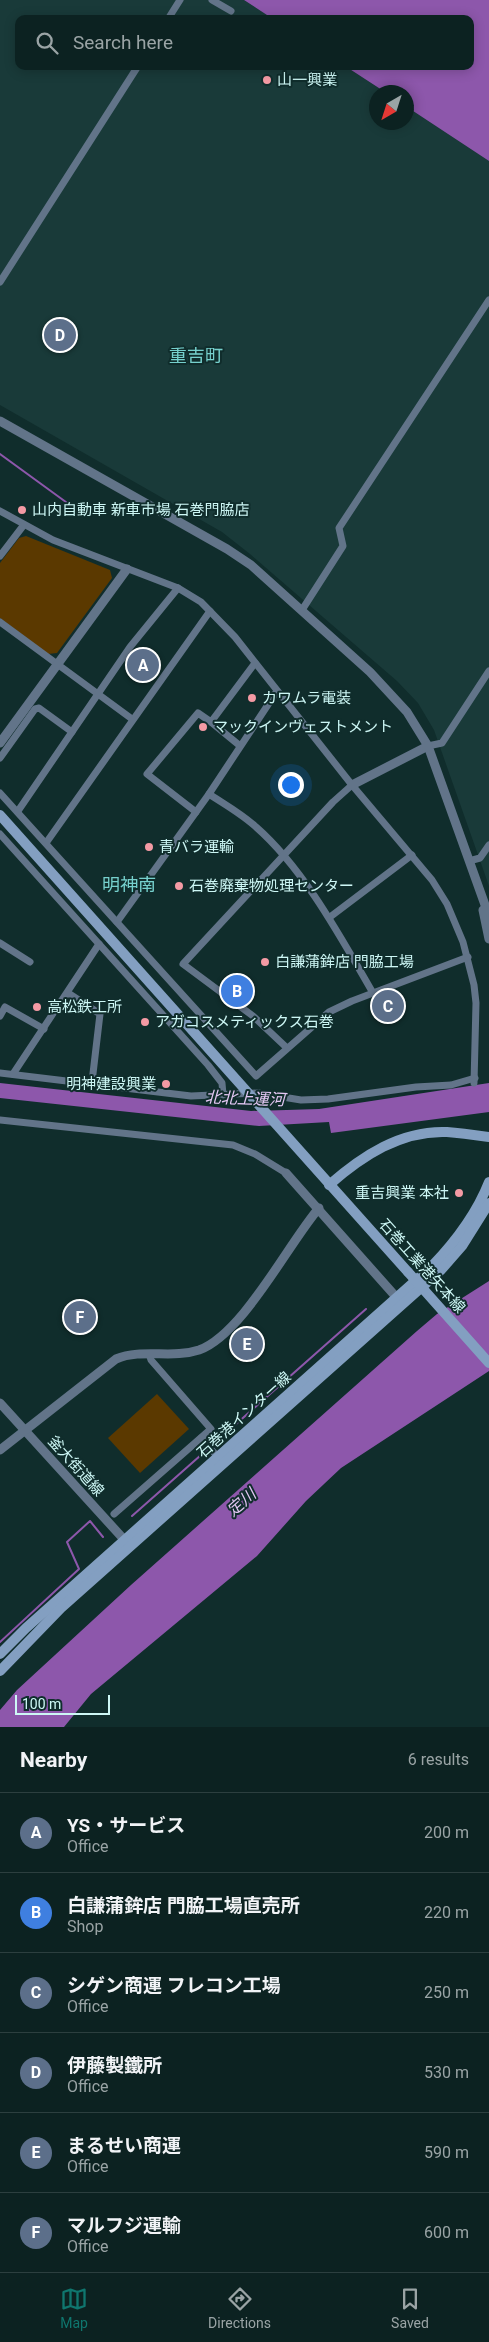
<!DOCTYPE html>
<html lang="en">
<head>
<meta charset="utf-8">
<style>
	:root { --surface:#0c2221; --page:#1a2f2e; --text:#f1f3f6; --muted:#9aa4a5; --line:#2c3f3f; --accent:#0f766e }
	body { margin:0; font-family:Roboto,"Noto Sans JP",sans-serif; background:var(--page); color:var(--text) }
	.compass { position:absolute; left:369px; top:85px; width:45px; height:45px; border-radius:50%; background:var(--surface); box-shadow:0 2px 12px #0003; rotate:219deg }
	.scale { position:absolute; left:15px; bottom:12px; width:95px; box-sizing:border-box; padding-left:5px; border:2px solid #cdf7f5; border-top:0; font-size:14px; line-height:18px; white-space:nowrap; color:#cdf7f5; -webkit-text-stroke:4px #102d2c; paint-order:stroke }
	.you { position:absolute; left:290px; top:784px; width:18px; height:18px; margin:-12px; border:4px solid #fff; border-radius:50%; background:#1a73e8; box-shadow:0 0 0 8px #1a73e833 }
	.badge { display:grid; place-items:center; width:32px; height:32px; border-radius:50%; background:var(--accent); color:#fff; font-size:16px; font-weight:700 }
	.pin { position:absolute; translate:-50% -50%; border:2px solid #fff; box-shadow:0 1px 5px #0006 }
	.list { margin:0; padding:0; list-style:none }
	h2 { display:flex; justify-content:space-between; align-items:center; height:65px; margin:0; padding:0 20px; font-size:21px }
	h2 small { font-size:16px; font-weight:400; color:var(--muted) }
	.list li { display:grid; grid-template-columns:32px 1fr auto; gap:15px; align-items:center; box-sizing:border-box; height:80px; padding:0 20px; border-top:1px solid var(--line) }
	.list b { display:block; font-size:19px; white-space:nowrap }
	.list p { margin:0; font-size:16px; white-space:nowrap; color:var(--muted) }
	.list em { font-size:16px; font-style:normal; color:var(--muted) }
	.icon { flex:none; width:28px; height:28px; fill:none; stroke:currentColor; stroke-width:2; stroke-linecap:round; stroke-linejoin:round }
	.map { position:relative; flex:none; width:489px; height:1727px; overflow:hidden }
	.search { position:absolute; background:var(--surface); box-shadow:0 2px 12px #0003; left:15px; right:15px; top:15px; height:55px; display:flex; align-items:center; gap:12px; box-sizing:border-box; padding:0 18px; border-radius:10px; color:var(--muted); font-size:19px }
	.sheet { height:545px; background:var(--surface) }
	nav { display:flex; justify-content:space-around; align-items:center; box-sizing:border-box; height:70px; border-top:1px solid var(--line); background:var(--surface); font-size:14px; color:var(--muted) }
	nav a { display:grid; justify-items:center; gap:2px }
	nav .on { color:var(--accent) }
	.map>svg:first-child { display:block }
</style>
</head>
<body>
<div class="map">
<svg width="489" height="1727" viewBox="0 0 489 1727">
	<rect width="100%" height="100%" fill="#102d2c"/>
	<path fill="#193a39" d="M0 0H244L273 19H19V66H345L385 92H376V122H406L407 107 489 161V886L434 730 418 703 397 681 250 554 222 532 0 405Z"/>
	<g fill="#5b3900">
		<path d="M26 536 110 570 112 578 57 653 48 654 0 618V563L19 538Z"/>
		<path d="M157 1394 189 1429 140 1473 108 1438Z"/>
	</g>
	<g fill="#8d57ab">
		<path d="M244 0H489V161L407 107 406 92H385L345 66H470V19H273Z"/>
		<path d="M0 1083 251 1111 319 1109 489 1083V1112L331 1133 329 1122 259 1126 0 1098Z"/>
		<path d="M489 1281V1371L341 1468 306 1501 257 1556 91 1694 64 1727H0V1710L17 1690 131 1585 417 1331 437 1314Z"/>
	</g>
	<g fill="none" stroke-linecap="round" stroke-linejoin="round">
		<g stroke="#8d57ab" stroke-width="2">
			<path d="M0 454 70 505"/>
			<path d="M132 1516 366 1309"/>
			<path d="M0 1642 79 1569 67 1542 90 1521 103 1537"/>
		</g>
		<g stroke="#627489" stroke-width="7">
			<path d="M212 0 231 11"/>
			<path d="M168 19 180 0"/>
			<path d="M0 282 138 66"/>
			<path d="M0 511 53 540 178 588 201 602 235 637 352 785 432 880 447 904 463 942 474 985 476 1003 474 1083"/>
			<path d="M0 556 23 526"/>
			<path d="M302 610 343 546 339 528 489 300"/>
			<path d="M0 622 132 719"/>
			<path d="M211 722 239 745"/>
			<path d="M428 746 442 743 489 671"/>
			<path d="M0 758 35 709 39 708 72 732"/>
			<path d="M0 793 256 1076 329 1012 352 1001 468 957"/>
			<path d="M209 794C224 804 242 814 256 827 304 869 341 938 373 993"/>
			<path d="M18 811 130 647 178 588"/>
			<path d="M196 812 147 774 198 713 211 722 255 663"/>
			<path d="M0 834 208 1065 222 1083 223 1095"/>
			<path d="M46 843 210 611"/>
			<path d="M469 861 480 858 489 845"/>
			<path d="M330 917 412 855"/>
			<path d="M117 922 209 794 277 691"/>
			<path d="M0 943 30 962"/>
			<path d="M68 993 100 1014 92 1082"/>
			<path d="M0 1016 5 1007 44 1029"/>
			<path d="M287 1048 253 1016 183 964 333 802 352 785"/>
			<path d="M0 1073 191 1096 258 1093 301 1100 328 1099 416 1087 451 1085 475 1078"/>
			<path d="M13 1074 99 944"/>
			<path d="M0 1120 233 1145 255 1154 286 1173"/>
			<path d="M201 1438 218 1457"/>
			<path d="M114 1514 211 1429 151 1360 149 1354"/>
		</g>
		<g stroke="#627489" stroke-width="9">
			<path d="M0 421 227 549 251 565 370 672 407 712 428 746 489 916"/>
			<path d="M0 743 127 569"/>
			<path d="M352 785 428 746"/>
			<path d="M483 910 489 939"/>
			<path d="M286 1173 397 1298"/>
			<path d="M0 1403 129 1545"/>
			<path d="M0 1450 116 1359C142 1348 172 1359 199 1350 243 1334 288 1244 319 1208"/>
		</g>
		<g stroke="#839fc1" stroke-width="10">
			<path d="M0 815 408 1272"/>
			<path d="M329 1185C362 1156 401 1130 447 1132 461 1133 475 1135 489 1137"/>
			<path d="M0 1654 26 1628 432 1266C456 1241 476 1215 489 1182"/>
			<path d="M0 1671 61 1608 441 1270 462 1246 489 1203"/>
		</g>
		<path stroke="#839fc1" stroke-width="10" d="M408 1272 489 1363"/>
	</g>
	<g fill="#f49aa4" stroke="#102d2c" stroke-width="2">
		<circle cx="267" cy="80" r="5"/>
		<circle cx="22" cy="510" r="5"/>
		<circle cx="252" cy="698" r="5"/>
		<circle cx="203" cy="727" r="5"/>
		<circle cx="149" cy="847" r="5"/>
		<circle cx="179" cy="886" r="5"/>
		<circle cx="265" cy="962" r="5"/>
		<circle cx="37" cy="1007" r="5"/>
		<circle cx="145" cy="1022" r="5"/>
		<circle cx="166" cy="1084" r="5"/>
		<circle cx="459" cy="1193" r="5"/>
	</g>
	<g text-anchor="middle" stroke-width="4" stroke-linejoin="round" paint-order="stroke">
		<g font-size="15" fill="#cdf7f5" stroke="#102d2c" text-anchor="start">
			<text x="277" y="85">山一興業</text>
			<text x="32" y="515">山内自動車 新車市場 石巻門脇店</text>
			<text x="262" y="703">カワムラ電装</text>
			<text x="213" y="732">マックインヴェストメント</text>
			<text x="159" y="852">青バラ運輸</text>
			<text x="189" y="891">石巻廃棄物処理センター</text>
			<text x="275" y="967">白謙蒲鉾店 門脇工場</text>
			<text x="47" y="1012">高松鉄工所</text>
			<text x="155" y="1027">アガコスメティックス石巻</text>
			<text x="156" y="1089" text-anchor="end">明神建設興業</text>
			<text x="449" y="1198" text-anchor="end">重吉興業 本社</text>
		</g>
		<g font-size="15" fill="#cdf7f5" stroke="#102d2c">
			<text transform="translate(422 1266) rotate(48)" y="5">石巻工業港矢本線</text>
			<text transform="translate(244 1415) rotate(-42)" y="5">石巻港インター線</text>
			<text transform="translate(76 1466) rotate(48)" y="5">釜大街道線</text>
		</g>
		<g font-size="16" font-style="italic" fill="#e4c8f4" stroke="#102d2c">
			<text transform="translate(245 1098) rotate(2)" y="6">北北上運河</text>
			<text transform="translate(241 1502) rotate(-41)" y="6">定川</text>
		</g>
		<g font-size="18" fill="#76d0cd" stroke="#102d2c">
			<text x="196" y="362">重吉町</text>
			<text x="129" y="891">明神南</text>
		</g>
	</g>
</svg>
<svg class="compass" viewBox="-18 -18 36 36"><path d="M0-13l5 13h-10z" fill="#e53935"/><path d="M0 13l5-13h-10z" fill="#9aa4a5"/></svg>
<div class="scale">100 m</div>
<div class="you"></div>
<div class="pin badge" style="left:143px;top:665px;background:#5c6f8a">A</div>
<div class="pin badge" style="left:237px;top:991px;background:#3f7fe0">B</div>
<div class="pin badge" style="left:388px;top:1006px;background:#5c6f8a">C</div>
<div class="pin badge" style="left:60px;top:335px;background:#5c6f8a">D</div>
<div class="pin badge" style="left:247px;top:1344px;background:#5c6f8a">E</div>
<div class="pin badge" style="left:80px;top:1317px;background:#5c6f8a">F</div>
<div class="search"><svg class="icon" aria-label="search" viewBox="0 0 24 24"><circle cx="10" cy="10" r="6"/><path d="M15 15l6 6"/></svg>Search here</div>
</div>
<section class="sheet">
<h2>Nearby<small>6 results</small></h2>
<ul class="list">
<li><span class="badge" style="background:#5c6f8a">A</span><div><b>YS・サービス</b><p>Office</p></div><em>200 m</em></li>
<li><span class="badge" style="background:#3f7fe0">B</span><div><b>白謙蒲鉾店 門脇工場直売所</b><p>Shop</p></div><em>220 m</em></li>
<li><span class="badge" style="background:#5c6f8a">C</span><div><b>シゲン商運 フレコン工場</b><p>Office</p></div><em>250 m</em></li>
<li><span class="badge" style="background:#5c6f8a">D</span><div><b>伊藤製鐵所</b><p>Office</p></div><em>530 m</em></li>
<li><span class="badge" style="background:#5c6f8a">E</span><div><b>まるせい商運</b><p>Office</p></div><em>590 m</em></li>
<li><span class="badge" style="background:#5c6f8a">F</span><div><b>マルフジ運輸</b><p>Office</p></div><em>600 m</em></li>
</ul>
</section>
<nav>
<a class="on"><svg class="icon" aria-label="map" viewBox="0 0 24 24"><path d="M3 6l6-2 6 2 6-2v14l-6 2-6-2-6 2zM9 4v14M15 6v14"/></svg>Map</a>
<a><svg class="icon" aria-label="directions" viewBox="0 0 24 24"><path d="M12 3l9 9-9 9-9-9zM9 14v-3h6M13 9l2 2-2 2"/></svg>Directions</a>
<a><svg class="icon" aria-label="saved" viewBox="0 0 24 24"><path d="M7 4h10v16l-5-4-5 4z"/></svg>Saved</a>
</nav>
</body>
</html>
